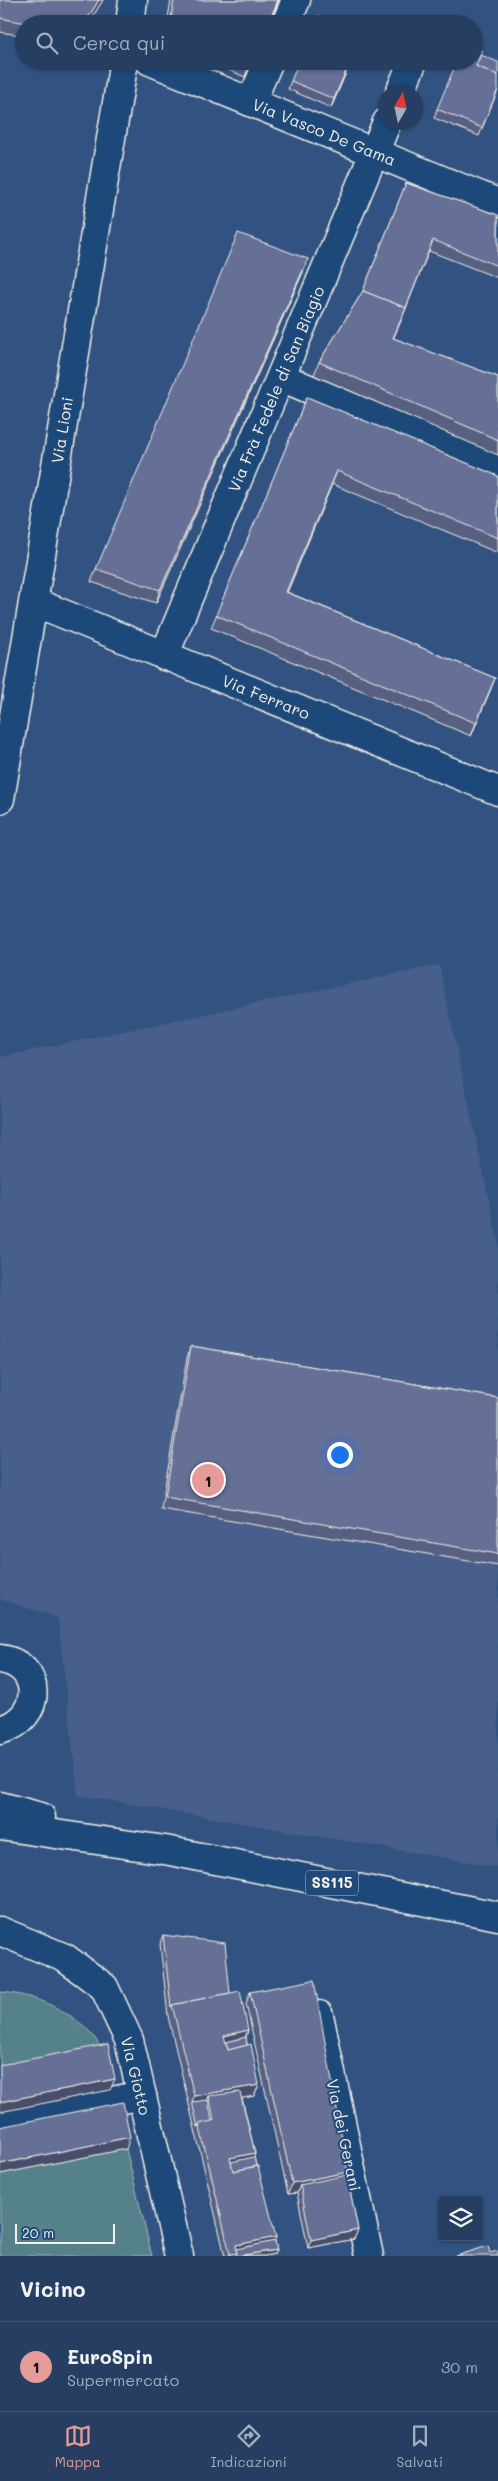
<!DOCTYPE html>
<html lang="it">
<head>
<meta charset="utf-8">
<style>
	:root { --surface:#263e61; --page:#32496a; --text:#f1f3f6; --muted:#a4aebd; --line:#425776; --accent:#e69b98 }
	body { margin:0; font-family:Mali,sans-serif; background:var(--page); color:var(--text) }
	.controls { position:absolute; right:15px; bottom:15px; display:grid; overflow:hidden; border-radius:5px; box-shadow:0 1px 4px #0004 }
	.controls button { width:45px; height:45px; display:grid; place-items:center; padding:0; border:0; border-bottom:1px solid var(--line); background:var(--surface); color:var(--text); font:25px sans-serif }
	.compass { position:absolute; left:378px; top:85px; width:45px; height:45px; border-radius:50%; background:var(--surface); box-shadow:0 1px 4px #0004; rotate:9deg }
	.scale { position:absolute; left:15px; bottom:12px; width:100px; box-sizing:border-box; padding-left:5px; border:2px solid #f4f1e8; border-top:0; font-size:14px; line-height:18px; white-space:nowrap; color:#f4f1e8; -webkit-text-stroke:4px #1f4a7a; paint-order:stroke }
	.you { position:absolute; left:339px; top:1454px; width:18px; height:18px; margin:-12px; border:4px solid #fff; border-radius:50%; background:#1a73e8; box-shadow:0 0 0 8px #1a73e833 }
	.badge { display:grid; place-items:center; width:32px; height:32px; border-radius:50%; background:var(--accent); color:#111; font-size:16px; font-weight:700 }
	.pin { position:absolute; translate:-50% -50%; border:2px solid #fff; box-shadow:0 1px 5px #0006 }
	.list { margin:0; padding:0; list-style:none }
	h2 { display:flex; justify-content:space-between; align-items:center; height:65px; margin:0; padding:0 20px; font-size:21px }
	h2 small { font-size:16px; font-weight:400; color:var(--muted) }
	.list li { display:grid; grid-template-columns:32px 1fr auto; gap:15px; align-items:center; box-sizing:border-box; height:90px; padding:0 20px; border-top:1px solid var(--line) }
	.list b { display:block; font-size:19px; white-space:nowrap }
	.list p { margin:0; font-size:16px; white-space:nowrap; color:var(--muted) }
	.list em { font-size:16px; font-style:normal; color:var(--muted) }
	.icon { flex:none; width:28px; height:28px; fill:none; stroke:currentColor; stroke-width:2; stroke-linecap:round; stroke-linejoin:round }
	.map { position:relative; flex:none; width:498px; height:2256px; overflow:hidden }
	.search { position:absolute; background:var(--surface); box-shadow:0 1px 4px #0004; left:15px; right:15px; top:15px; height:55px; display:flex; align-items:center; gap:12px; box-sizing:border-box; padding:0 18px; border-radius:28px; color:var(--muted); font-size:19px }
	.sheet { height:155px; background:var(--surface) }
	nav { display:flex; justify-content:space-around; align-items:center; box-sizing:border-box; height:70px; border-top:1px solid var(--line); background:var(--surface); font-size:14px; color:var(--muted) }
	nav a { display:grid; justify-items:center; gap:2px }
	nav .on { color:var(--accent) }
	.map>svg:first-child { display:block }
</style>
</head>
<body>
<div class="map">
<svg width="498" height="2256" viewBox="0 0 498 2256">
	<rect width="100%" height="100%" fill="#325381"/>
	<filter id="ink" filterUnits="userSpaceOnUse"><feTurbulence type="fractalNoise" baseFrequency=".02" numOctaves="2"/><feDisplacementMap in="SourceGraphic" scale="10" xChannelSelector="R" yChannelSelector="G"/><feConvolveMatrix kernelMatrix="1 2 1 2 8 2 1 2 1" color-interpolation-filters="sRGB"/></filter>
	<g filter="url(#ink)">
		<path fill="#465f8a" d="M439 965 498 1242V1867L78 1795 58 1618 0 1599V1057Z"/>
		<g fill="#54818a" stroke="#a4b9b9">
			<path d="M0 1992C32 1994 74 2011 94 2037 98 2042 101 2049 103 2055L0 2076Z"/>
			<path d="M126 2149 152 2256H0V2174Z"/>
		</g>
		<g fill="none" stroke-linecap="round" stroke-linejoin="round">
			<defs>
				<g id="minor">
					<path d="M130 24 133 0"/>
					<path d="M286 24 296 0"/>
					<path d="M150 61 498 203"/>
					<path d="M400 92 413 61"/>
					<path d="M251 102 269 61"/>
					<path d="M281 377 498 470"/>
					<path d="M34 602 498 791"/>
					<path d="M164 656 387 122"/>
					<path d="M0 799 124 61"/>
					<path d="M0 1659C43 1664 44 1719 0 1730"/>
					<path d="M0 1931 65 1958 104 1987 129 2040 179 2256"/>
					<path d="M319 2015 369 2256"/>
					<path d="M0 2124 142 2095"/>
				</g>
				<g id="major">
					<path d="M0 1806 41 1817"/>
					<path d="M0 1826 165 1850 498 1916"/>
				</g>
			</defs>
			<use href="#minor" stroke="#f4f1e8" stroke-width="31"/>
			<use href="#major" stroke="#f4f1e8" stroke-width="31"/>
			<use href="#minor" stroke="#1f4a7a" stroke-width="28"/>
			<use href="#major" stroke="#1f4a7a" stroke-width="28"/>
		</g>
		<g fill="#586082" stroke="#f4f1e8">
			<path d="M0 0H103L88 24H24V36L0 32Z"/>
			<path d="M171 0H279L269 24H167Z"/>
			<path d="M481 55 498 90 479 136 434 118 437 109Z"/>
			<path d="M207 61H252L245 77Z"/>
			<path d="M351 61 331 108 288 89 291 81Z"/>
			<path d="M406 183 498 215V278L429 251 393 338 498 377V455L314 375 319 362 363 291Z"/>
			<path d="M303 272 156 603 91 582 96 569Z"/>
			<path d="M307 397 498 476V553L332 484 287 592 495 678 471 736 211 628Z"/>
			<path d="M191 1346 498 1398V1566L161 1509 187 1358Z"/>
			<path d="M163 1935 230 1993 248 2030 246 2037 254 2096 242 2098 255 2153 254 2157 277 2250 275 2254 265 2256H225L168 2016 160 1944Z"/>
			<path d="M250 1992 347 2175 358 2230 354 2239 308 2248 297 2193 288 2194 246 2004Z"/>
		</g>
		<g fill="#474e6a" stroke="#f4f1e8">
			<path d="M99 0H103L88 24H84Z"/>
			<path d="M278 0H279L269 24H268Z"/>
			<path d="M251 61H252L245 77 250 64Z"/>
			<path d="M350 61H351L331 108 334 99Z"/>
			<path d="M433 240 401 321 388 351 393 338Z"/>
			<path d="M308 259 303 272 156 603 160 590Z"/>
			<path d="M337 471 332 484 282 605 286 592Z"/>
			<path d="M495 678 490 691 471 736 476 723Z"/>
			<path d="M248 2030 244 2041 223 2046 224 2036Z"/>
			<path d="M115 2079 110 2090 0 2112V2102Z"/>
			<path d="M259 2085 254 2096 211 2104 209 2096 206 2104 192 2102 194 2096Z"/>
			<path d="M130 2137 126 2149 0 2174V2164Z"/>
			<path d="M255 2153 252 2162 230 2166V2158Z"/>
			<path d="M348 2172 344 2184 300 2185 297 2193 288 2194 292 2183Z"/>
			<path d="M358 2230 354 2239 308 2248 311 2240Z"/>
			<path d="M276 2237 273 2246 236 2256H229L236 2245Z"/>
			<path d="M277 2250 275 2254 265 2256H239Z"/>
		</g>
		<g fill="#667097" stroke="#f4f1e8">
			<path d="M0 0H99L84 24H31L0 18Z"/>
			<path d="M174 0H278L268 24H170Z"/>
			<path d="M319 15 338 24H315Z"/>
			<path d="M474 48 482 51 476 66 498 75V89L482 128 437 109 457 61H474Z"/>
			<path d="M481 55 498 62V75L476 66Z"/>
			<path d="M242 61H251L250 64Z"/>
			<path d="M299 61H350L334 99 291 81Z"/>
			<path d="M406 183 498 215V266L433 240 405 310 406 308 363 291Z"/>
			<path d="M238 233 308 259 160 590 96 569Z"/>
			<path d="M363 291 406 308 393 338 498 377V440L319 362Z"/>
			<path d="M307 397 498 476V538L337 471 286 592 495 678 476 723 216 615Z"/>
			<path d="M191 1346 498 1398V1554L165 1497Z"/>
			<path d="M163 1935 225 1943 230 1993 172 2005 171 2007Z"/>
			<path d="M314 1980 348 2172 292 2183 250 1992Z"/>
			<path d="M240 1991 248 2030 224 2036 228 2050 251 2044 259 2085 194 2096 172 2005Z"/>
			<path d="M246 2037 247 2045 228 2050 226 2042Z"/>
			<path d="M108 2044 115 2079 0 2102V2065Z"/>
			<path d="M240 2092 255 2153 230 2158 233 2171 258 2166 276 2237 236 2245 237 2253 230 2254 199 2124 214 2120 209 2096Z"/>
			<path d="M208 2100 212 2121 199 2124 198 2127 192 2102Z"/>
			<path d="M123 2102 130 2137 0 2164V2127Z"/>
			<path d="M254 2157 256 2166 233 2171 231 2162Z"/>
			<path d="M347 2175 358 2230 311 2240 300 2185Z"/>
			<path d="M275 2241 277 2250 236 2256 237 2253 236 2249Z"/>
			<path d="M488 2246 490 2253 498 2251V2256H456Z"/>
		</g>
	</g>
	<g text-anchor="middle" stroke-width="4" stroke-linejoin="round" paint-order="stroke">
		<rect fill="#1f4a7a" stroke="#b4bfc7" stroke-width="1" x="306" y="1870.5" width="52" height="25" rx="4"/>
		<g font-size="15" font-weight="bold" fill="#f4f1e8">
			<text x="332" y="1888">SS115</text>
		</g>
		<g font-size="16" fill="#f4f1e8" stroke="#1f4a7a">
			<text transform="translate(324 132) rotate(22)" y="6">Via Vasco De Gama</text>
			<text transform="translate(276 389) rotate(-67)" y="6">Via Frà Fedele di San Biagio</text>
			<text transform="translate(62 430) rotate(-81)" y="6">Via Lioni</text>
			<text transform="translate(266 697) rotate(22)" y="6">Via Ferraro</text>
			<text transform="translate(136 2076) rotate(76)" y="6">Via Giotto</text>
			<text transform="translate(344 2135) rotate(78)" y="6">Via dei Gerani</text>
		</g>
	</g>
</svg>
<div class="controls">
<button><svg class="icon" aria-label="layers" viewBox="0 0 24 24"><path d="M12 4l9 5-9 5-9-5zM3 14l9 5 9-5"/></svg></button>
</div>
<svg class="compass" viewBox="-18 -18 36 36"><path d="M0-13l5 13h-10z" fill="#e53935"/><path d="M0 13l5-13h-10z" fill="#a4aebd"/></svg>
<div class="scale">20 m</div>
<div class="you"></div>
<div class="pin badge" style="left:208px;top:1480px">1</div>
<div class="search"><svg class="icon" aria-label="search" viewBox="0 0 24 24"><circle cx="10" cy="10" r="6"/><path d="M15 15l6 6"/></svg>Cerca qui</div>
</div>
<section class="sheet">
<h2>Vicino<small></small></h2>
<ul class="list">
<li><span class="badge">1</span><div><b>EuroSpin</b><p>Supermercato</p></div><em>30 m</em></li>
</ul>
</section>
<nav>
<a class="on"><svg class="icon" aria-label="map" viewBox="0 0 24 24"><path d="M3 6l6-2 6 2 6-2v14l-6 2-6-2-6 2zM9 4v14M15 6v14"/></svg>Mappa</a>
<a><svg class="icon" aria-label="directions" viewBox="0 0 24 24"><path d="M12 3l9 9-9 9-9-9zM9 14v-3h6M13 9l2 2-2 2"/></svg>Indicazioni</a>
<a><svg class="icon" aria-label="saved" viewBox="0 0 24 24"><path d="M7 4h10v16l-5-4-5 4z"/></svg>Salvati</a>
</nav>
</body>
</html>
